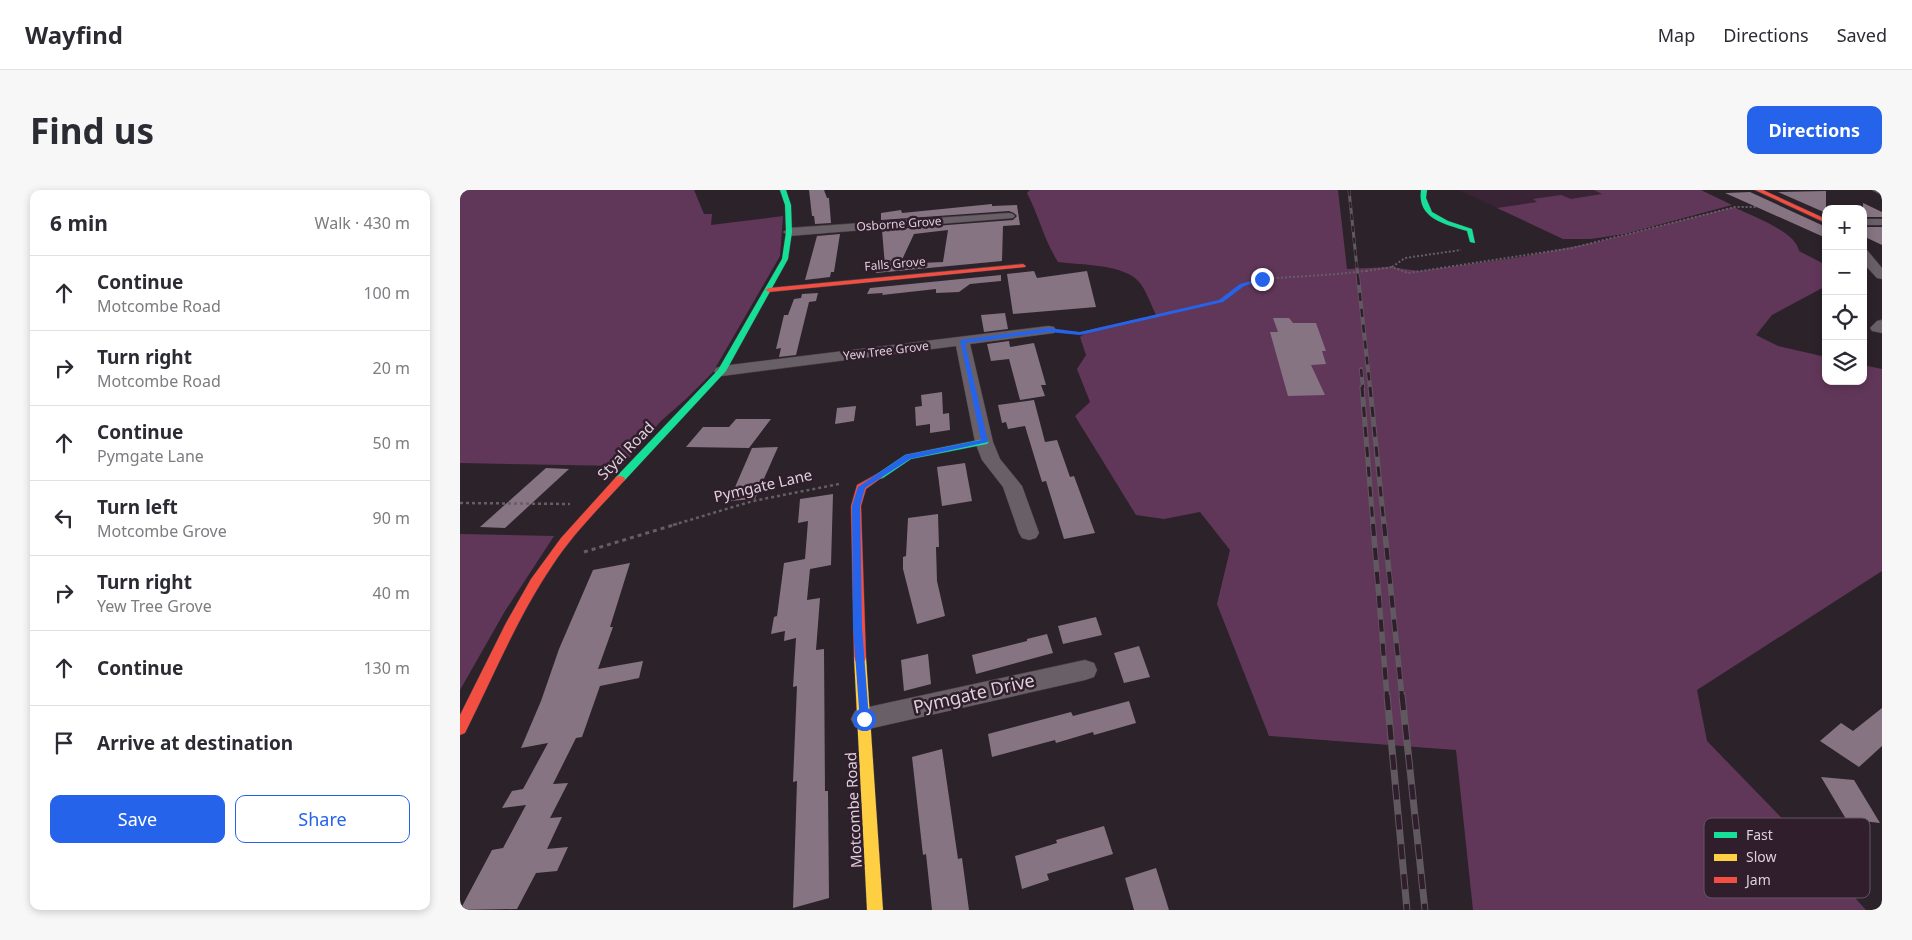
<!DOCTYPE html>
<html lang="en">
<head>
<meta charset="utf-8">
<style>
	:root { --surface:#fff; --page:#f7f7f7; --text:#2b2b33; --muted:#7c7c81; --line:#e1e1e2; --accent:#2563eb }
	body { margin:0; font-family:"Noto Sans",sans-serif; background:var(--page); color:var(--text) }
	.controls { position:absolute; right:15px; top:15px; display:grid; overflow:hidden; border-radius:10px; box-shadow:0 2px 8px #0003 }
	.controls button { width:45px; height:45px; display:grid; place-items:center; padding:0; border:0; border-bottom:1px solid var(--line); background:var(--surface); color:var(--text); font:25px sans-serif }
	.stop { position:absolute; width:15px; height:15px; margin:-11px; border:4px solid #2563eb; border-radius:50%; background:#fff }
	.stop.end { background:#2563eb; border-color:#fff; box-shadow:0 1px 5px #0008 }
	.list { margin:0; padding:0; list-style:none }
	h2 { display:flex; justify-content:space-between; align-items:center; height:65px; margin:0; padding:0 20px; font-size:21px }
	h2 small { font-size:16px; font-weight:400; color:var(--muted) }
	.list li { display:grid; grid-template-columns:32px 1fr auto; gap:15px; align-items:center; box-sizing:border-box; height:75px; padding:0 20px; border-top:1px solid var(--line) }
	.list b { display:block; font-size:19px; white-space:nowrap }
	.list p { margin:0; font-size:16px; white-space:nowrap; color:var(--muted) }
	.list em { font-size:16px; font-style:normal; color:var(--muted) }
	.actions { display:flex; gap:10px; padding:15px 20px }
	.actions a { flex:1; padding:11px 0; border:1px solid var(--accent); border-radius:10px; text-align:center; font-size:18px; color:var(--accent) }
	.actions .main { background:var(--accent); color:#fff }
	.icon { flex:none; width:28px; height:28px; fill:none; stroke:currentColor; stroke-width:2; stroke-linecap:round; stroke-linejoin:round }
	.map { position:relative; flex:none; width:1422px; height:720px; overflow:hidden; border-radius:10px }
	header { display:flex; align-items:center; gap:30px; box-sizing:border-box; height:70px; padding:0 25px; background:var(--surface); border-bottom:1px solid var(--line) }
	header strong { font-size:24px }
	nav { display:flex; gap:28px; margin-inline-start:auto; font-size:18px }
	.intro { display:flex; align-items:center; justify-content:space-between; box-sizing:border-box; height:120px; padding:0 30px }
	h1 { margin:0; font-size:35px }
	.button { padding:12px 22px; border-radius:10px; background:var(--accent); color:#fff; font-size:18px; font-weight:700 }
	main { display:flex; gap:30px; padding:0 30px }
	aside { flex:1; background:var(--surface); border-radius:10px; box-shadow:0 2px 8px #0003 }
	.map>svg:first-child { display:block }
</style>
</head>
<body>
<header>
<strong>Wayfind</strong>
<nav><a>Map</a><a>Directions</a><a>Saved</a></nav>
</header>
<div class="intro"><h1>Find us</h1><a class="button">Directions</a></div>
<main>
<aside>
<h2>6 min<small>Walk · 430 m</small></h2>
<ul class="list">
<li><svg class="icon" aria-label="ahead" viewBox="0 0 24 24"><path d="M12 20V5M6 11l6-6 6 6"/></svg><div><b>Continue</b><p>Motcombe Road</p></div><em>100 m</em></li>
<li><svg class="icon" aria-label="right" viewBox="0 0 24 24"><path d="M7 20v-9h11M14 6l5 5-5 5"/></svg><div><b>Turn right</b><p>Motcombe Road</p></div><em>20 m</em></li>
<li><svg class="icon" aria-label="ahead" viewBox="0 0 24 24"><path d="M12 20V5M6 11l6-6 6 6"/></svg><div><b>Continue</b><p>Pymgate Lane</p></div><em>50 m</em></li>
<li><svg class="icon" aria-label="left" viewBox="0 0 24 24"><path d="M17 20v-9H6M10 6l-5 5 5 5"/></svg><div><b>Turn left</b><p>Motcombe Grove</p></div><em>90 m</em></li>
<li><svg class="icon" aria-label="right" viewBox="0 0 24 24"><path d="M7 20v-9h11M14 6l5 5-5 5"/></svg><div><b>Turn right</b><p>Yew Tree Grove</p></div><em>40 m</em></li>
<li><svg class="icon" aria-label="ahead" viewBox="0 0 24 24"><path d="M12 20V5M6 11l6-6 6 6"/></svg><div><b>Continue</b></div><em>130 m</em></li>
<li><svg class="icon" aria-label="arrive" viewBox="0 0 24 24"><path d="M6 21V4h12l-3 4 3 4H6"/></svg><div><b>Arrive at destination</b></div></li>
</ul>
<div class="actions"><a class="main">Save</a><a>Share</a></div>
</aside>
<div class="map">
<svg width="1422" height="720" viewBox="0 0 1422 720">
	<rect width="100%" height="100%" fill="#2c222a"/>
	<path fill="#392435" d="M999 0H1241L1272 15 1164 44 1131 49H1103Z"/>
	<g fill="#613759">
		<path d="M0 0H234L244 24H252L251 35 323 26 320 66 253 182 227 208 201 231 162 276 0 273Z"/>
		<path d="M570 0H878L887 79 929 77 960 81 1061 67 1137 52 1274 17C1291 26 1336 41 1339 61L1366 75V96L1312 125 1296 145 1318 156 1366 167V191H1403V175L1422 179V381L1237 500 1247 551 1342 649 1406 720H1013L996 560 809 546 757 414 770 360 740 322 704 329 676 325 615 226 630 212 617 179 626 165 620 147 628 141 696 125C691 115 687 102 680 93 666 74 621 75 598 72 584 50 579 26 567 3Z"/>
		<path d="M1134 0H1241L1272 15 1164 44 1131 49H1103L1037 18 1077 12 1073 9 1101 5 1111 9 1142 4Z"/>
		<path d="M0 344 94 346 45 421 0 500Z"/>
	</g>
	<g fill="#867483" fill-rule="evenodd">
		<path d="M349 0H364L367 8H369L371 33 355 34 354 26H352Z"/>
		<path d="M1366 1V23L1318 2Z"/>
		<path d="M1290 2 1366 37V48L1265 3Z"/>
		<path d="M1403 13 1422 22V27H1403Z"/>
		<path d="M532 14V16L557 15 560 35 543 36 542 71 416 83 419 76H425L422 40 553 30 557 26 554 23 549 21 421 30V23L441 20 442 23ZM488 40 483 72 440 74 454 44Z"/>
		<path d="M1403 37H1422V55L1403 46Z"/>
		<path d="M380 44 374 82H371L370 87 345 90 357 46Z"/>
		<path d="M574 81 577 88 627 81 636 117 553 124 547 84Z"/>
		<path d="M541 85V91L510 94 499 102 476 103V99L422 105 423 103 407 104 410 98Z"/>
		<path d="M358 103 356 111 349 112 336 165 319 167 321 158 316 159 324 125H328L334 109 341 108 342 104Z"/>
		<path d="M545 123 548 139 524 142 521 125Z"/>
		<path d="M813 128H829L833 133H856L866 161H862L866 174 851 175 865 205 828 206 810 142H818Z"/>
		<path d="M549 151 550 157 574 153 586 195H581L585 206 560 210 549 169 531 171 527 154Z"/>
		<path d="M482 202 483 224 489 223 490 240 470 243V234L456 236 455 217 462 216 461 205Z"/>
		<path d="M574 210 585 252 597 250 610 287 614 286 635 343 604 349 586 291 582 292 565 236 548 239 546 232 542 233 538 215Z"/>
		<path d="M396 216 394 231 375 234 377 218Z"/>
		<path d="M276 229H311L289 258 226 257 243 237H269Z"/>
		<path d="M318 257 295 309 269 311 292 258Z"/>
		<path d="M505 273 512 311 482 316 477 277Z"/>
		<path d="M86 278 109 279 45 338 20 337Z"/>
		<path d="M373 304 371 375 350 379 347 410 360 408 356 460 364 459 365 601H368L369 708 333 718 337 591 333 592 337 496 333 497 336 448 324 451 325 441 311 444 314 427 317 426 324 373 345 369 348 331 338 333 340 309Z"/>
		<path d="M478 324 479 357H476L477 391 485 426 457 434 443 379V367L446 366 448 328Z"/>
		<path d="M170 373 150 437H153L138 479 183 471 179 488 140 496 122 547 116 548 93 594 108 593 90 628 102 627 87 659 108 657 97 681 76 683 57 719 0 720 32 660 43 658 66 615 42 618 52 601 63 599 88 553 61 558 81 511 99 459 133 380Z"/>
		<path d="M636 427 642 445 603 454 598 436Z"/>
		<path d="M587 444 593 463 516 484 512 465 567 451V449Z"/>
		<path d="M679 456 690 487 664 493 654 463Z"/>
		<path d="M468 464 471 494 444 501 441 470Z"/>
		<path d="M669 511 676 533 634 545 633 542 596 553 595 550 532 567 528 544 611 522 613 526Z"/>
		<path d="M1422 518V556L1399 577 1360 551 1381 533 1393 541Z"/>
		<path d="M482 559 498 669 502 668 509 720H472L466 664 463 665 452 567Z"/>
		<path d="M1361 587 1394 590 1420 633 1386 629Z"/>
		<path d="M644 636 653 664 587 684 589 690 562 699 555 666 597 653 596 650Z"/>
		<path d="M696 678 709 720H674L665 688Z"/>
	</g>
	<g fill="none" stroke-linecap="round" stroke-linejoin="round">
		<defs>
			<g id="street">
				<path d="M1412 0H1422V5Z"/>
				<path d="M549 23 553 24 555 26 553 28 329 46 323 42 329 38Z"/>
				<rect x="1403" y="29" width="19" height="6"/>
				<path d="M1403 59 1407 60 1422 78V89L1417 88 1403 73Z"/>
				<path d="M1422 130V143L1412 141 1410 138 1417 131Z"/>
				<path d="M589 136 594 137 596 140 594 143 510 154 533 252 540 269 562 296 579 343 576 348 569 350 562 348 559 343 543 297 522 270 515 252 496 156 262 186 256 184 254 181 256 178 262 176Z"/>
				<path d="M625 470 634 473 637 480 634 487 625 490 404 540 395 537 391 529 395 521 404 518Z"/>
			</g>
			<g id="fast">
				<path d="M320 0H326L331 15 332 42 328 69 266 181 164 291H156L155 289 156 287 258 180 322 69 326 42 325 15Z"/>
				<path d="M961 0H967L966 8 972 22 988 31 1012 39 1015 53 1010 52 1007 41C985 34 957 29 961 0Z"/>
				<path d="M524 249 529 252 527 254 451 269 423 288 419 289 414 286 445 265Z"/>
			</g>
			<path id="slow" d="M400 462 405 463 406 467 423 720H407L394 467 395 463Z"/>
			<g id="jam">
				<path d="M1295 0H1303L1366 29V33Z"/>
				<path d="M563 74 566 76 565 77 309 102 305 100 309 98Z"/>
				<path d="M419 283 424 286 406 299 401 316 406 467 405 471 400 472 395 471 394 467 391 316 397 295Z"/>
				<path d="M160 286 164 287 165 289 164 291C139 318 112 345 92 376 57 428 33 487 5 543L0 545V525L46 433 71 389 101 348 156 287Z"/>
			</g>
		</defs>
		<use href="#street" stroke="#483f47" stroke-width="1"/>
		<use href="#fast" stroke="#483f47" stroke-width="1"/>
		<use href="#slow" stroke="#483f47" stroke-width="1"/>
		<use href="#jam" stroke="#483f47" stroke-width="1"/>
		<g stroke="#665e65" stroke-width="2" stroke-dasharray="2 2" stroke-linecap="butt">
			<path d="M932 77 945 68 1001 60"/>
			<path d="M906 81 932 77 948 83 1112 58 1275 17H1297"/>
			<path d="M603 142 620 143 761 111 782 95 802 89 877 84"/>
		</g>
		<g stroke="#665e65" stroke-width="2.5" stroke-dasharray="3 3" stroke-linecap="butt">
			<path d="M0 313 110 314"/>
			<path d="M213 335 293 311 379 294"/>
		</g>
		<path stroke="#665e65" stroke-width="3" stroke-dasharray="4 4" stroke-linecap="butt" d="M124 362 217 334"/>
		<use href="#street" fill="#686066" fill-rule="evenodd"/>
		<use href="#fast" fill="#16e098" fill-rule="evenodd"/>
		<use href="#slow" fill="#ffcf43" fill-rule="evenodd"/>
		<use href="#jam" fill="#f24e42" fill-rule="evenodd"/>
		<defs>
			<path id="rail-far4" d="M889 0 898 88"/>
			<g id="rail-far3">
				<path d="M898 87 910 198"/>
				<path d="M901 179 903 198"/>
			</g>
			<g id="rail-far2">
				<path d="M902 197 913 335"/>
				<path d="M910 197 924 335"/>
			</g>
			<g id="rail-far1">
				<path d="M913 334 927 507"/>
				<path d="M924 334 942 507"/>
			</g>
			<g id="rail">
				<path d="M927 505 947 720"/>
				<path d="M942 505 965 720"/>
			</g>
		</defs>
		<use href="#rail-far4" stroke="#615960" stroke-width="3"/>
		<use href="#rail-far3" stroke="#615960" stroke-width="4"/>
		<use href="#rail-far2" stroke="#615960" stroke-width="5"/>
		<use href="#rail-far1" stroke="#615960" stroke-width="5.5"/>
		<use href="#rail" stroke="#615960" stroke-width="7"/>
		<use href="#rail-far4" stroke="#301e2d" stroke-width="2" stroke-dasharray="6" stroke-linecap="butt"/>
		<use href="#rail-far3" stroke="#301e2d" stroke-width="2.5" stroke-dasharray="8" stroke-linecap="butt"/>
		<use href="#rail-far2" stroke="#301e2d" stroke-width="3" stroke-dasharray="10" stroke-linecap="butt"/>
		<use href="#rail-far1" stroke="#301e2d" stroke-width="4" stroke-dasharray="12" stroke-linecap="butt"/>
		<use href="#rail" stroke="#301e2d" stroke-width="5" stroke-dasharray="15" stroke-linecap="butt"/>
		<path stroke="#665e65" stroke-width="2" stroke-dasharray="2 2" stroke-linecap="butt" d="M877 84 906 81"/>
	</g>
	<path fill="#2563eb" d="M802 88 804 90 784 96 763 112 620 145 589 142 505 153 528 252 450 269 405 298 400 316 402 437 409 529 404 533 400 532 393 437 392 316 398 297 445 265 521 250 500 150 589 138 620 142 759 110 780 94Z"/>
	<g text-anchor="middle" stroke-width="5" stroke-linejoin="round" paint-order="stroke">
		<g font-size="12" fill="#ddd1da" stroke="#301e2d">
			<text transform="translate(439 34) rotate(-4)" y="4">Osborne Grove</text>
			<text transform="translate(435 74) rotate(-5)" y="4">Falls Grove</text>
			<text transform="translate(426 161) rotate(-7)" y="4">Yew Tree Grove</text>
		</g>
		<g font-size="15" fill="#ddd1da" stroke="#301e2d">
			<text transform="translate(166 261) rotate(-46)" y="5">Styal Road</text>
			<text transform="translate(303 296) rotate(-13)" y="5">Pymgate Lane</text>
			<text transform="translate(394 620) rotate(-93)" y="5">Motcombe Road</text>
		</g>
		<g font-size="18" fill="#ddd1da" stroke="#301e2d">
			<text transform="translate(514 504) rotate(-13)" y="6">Pymgate Drive</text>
		</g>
	</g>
	<rect x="1244" y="628" width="166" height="80" rx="8" fill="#301e2d" stroke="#645461" stroke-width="1"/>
	<rect x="1254" y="642" width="23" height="6" fill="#16e098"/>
	<rect x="1254" y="664" width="23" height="7" fill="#ffcf43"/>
	<rect x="1254" y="687" width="23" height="6" fill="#f24e42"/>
	<g font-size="14" fill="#ddd1da">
		<text x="1286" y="650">Fast</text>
		<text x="1286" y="672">Slow</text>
		<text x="1286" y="695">Jam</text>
	</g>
</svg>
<div class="controls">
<button>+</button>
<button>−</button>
<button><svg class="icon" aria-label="locate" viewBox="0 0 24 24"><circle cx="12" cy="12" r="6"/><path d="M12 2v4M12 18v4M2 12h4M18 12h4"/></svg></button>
<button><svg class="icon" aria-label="layers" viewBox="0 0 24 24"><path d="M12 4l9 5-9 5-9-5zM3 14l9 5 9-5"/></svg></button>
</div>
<div class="stop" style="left:404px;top:529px"></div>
<div class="stop end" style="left:802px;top:89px"></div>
</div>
</main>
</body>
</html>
